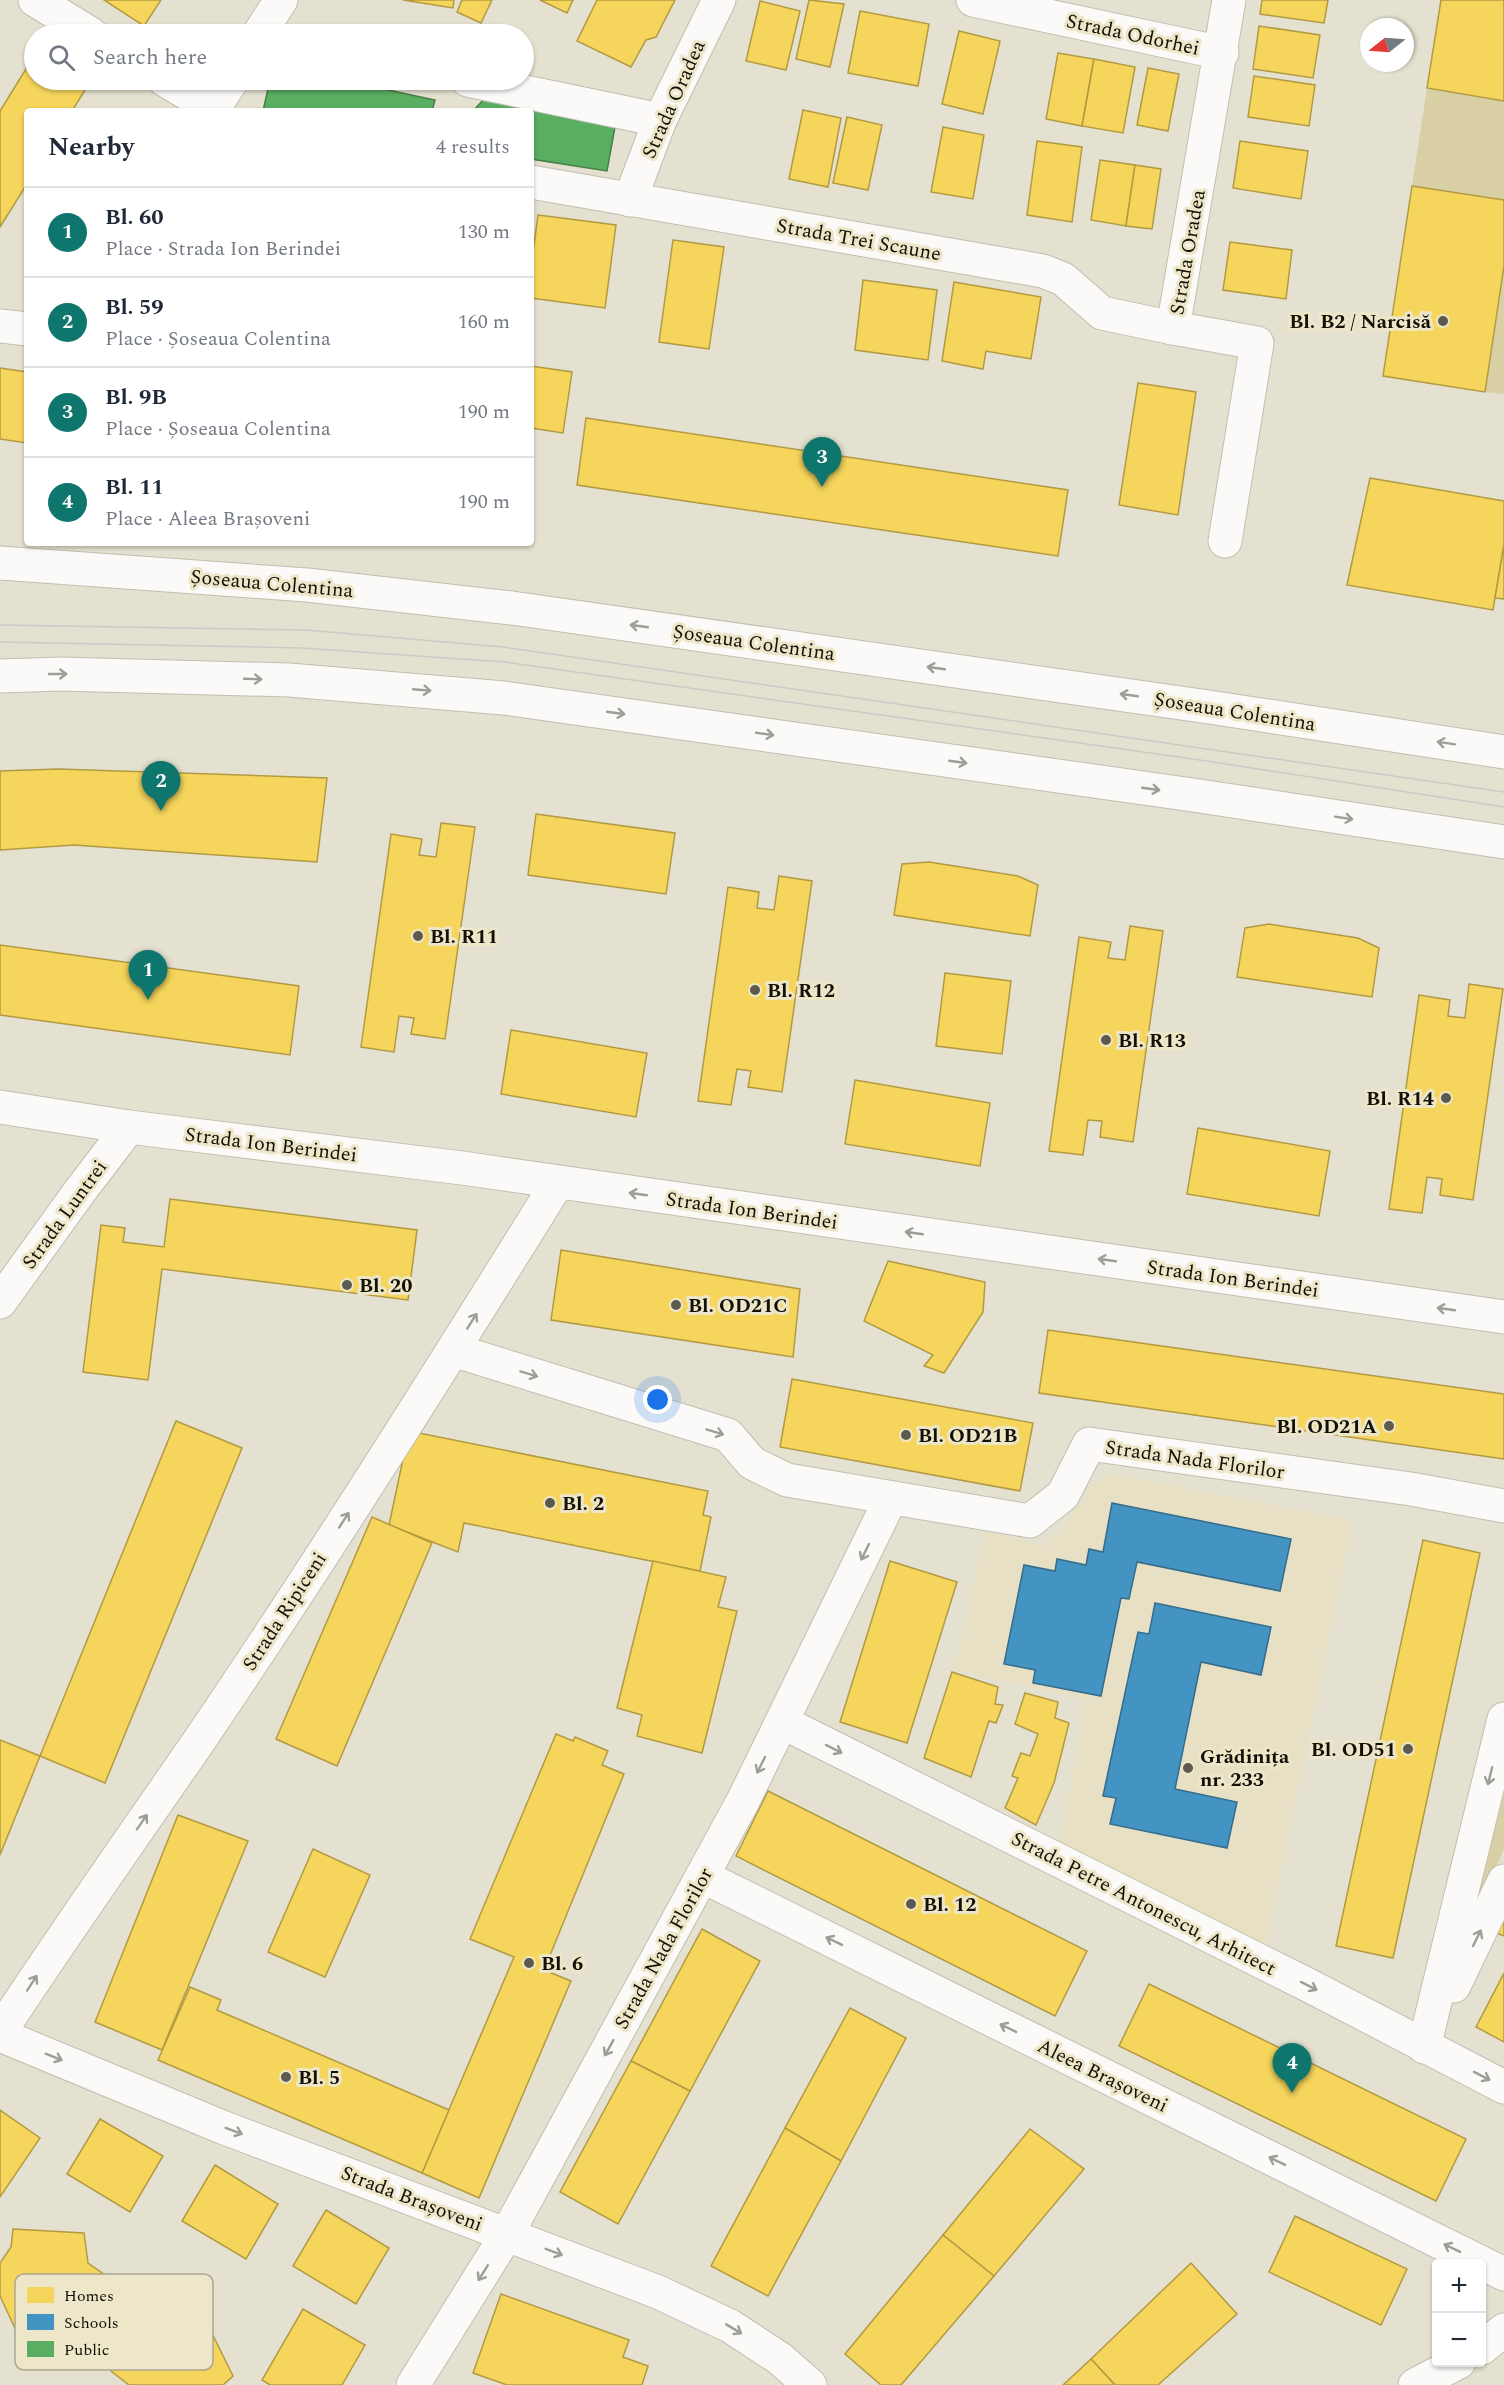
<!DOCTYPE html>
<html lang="en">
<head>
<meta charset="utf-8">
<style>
	:root { --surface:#fff; --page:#f2f2f3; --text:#1f2937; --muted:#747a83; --line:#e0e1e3; --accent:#0f766e }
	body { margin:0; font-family:Spectral,serif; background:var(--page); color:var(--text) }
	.controls { position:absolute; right:18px; bottom:18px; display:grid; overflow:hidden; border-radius:6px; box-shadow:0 2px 4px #0004 }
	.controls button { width:54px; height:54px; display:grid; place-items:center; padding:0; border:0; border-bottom:2px solid var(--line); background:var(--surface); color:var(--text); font:30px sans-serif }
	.compass { position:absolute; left:1360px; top:18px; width:54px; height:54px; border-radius:50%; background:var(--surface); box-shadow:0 2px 4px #0004; rotate:253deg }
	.you { position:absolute; left:658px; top:1400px; width:21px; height:21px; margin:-15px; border:4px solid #fff; border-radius:50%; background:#1a73e8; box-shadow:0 0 0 9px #1a73e833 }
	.badge { display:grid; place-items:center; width:39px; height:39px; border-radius:50%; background:var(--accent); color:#fff; font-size:20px; font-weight:700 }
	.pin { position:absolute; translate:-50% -50px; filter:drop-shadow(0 2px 3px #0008) }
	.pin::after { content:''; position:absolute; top:32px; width:21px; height:18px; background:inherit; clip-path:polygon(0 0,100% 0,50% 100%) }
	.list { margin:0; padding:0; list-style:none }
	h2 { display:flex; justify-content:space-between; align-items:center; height:78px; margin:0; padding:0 24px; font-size:26px }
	h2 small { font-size:20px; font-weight:400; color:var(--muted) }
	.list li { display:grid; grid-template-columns:39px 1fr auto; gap:18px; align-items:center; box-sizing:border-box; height:90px; padding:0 24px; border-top:2px solid var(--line) }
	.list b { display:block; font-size:22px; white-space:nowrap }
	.list p { margin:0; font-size:20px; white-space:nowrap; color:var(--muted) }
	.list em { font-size:20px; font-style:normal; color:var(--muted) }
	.icon { flex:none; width:33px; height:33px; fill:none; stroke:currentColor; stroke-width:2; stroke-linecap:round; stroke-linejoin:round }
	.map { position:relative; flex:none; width:1504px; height:2385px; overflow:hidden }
	.search { position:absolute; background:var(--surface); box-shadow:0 2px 4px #0004; left:24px; top:24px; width:510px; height:66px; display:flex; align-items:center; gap:15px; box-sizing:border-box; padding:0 21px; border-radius:33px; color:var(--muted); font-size:22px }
	.panel { position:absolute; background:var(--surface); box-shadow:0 2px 4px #0004; left:24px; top:108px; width:510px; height:438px; border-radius:6px }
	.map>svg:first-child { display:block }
</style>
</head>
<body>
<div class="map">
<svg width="1504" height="2385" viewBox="0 0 1504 2385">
	<rect width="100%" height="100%" fill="#e5e1d0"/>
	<path fill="#e7e0c4" d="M1111 1474 1353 1520 1265 1949 1060 1844 1086 1701 955 1669 985 1531 1046 1546 1060 1533 1092 1485Z"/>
	<g fill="#d9cfa5">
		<path d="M1427 88 1504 101V201L1412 186Z"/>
		<path d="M1504 266V394L1485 392Z"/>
		<path d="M1504 1771V1849L1458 1954Z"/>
	</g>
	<g fill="#f6d55c" stroke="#b29a42" stroke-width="1.5">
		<path d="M104 0H161L144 26Z"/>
		<path d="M403 0H454L453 8Z"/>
		<path d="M462 0H492L481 23 457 12Z"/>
		<path d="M540 0H573L567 13Z"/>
		<path d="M597 0H675L656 37 646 40 631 67 577 41Z"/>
		<path d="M809 0 844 4 830 67 796 59Z"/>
		<path d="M1262 0H1328L1324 23 1260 14Z"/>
		<path d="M1441 0H1504V101L1427 88Z"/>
		<path d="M760 1 800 11 786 70 746 61Z"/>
		<path d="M860 11 929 24 918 86 848 73Z"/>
		<path d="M1259 26 1320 35 1313 78 1253 69Z"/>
		<path d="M959 31 1000 41 983 114 942 104Z"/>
		<path d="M1058 53 1094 59 1082 126 1046 119Z"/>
		<path d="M34 56V80H86L90 82 72 111H27V184L0 227V111Z"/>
		<path d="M1094 59 1135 67 1123 133 1082 126Z"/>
		<path d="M1148 68 1179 74 1168 131 1137 125Z"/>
		<path d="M1254 76 1315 85 1309 126 1248 117Z"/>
		<path d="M803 110 841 118 828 187 789 179Z"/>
		<path d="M847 117 882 125 868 190 833 183Z"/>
		<path d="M943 127 984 135 973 199 931 192Z"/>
		<path d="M1037 141 1082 147 1072 222 1027 215Z"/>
		<path d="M1240 141 1308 151 1301 199 1233 188Z"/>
		<path d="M1100 160 1135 165 1126 226 1091 220Z"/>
		<path d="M1135 165 1161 169 1152 229 1126 226Z"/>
		<path d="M1412 186 1504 200V266L1485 392 1383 376Z"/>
		<path d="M538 215 616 225 605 308 531 298V267Z"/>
		<path d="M673 240 724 247 709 349 659 342Z"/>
		<path d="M1230 242 1292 250 1286 299 1223 290Z"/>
		<path d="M863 280 937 290 928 360 855 350Z"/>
		<path d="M954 282 1041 297 1031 359 986 351 983 369 942 361Z"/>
		<path d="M531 366 572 372 563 433 531 428Z"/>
		<path d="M0 368 27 372V443L0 439Z"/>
		<path d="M1138 383 1196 392 1178 515 1119 505Z"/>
		<path d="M586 418 1068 490 1058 556 577 485Z"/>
		<path d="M1370 478 1504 501V545L1493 610 1347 585Z"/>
		<path d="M1504 545V599L1495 598Z"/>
		<path d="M58 769 327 778 317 862 74 845 0 850V771Z"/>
		<path d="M536 814 675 833 666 894 528 875Z"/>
		<path d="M441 823 475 827 445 1039 411 1034 414 1018 399 1016 394 1052 361 1047 391 834 422 839 419 855 436 857Z"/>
		<path d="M929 862 1018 876 1038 885 1030 936 894 915 902 864Z"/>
		<path d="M779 876 812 881 782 1092 748 1087 751 1071 737 1069 731 1105 698 1101 728 887 759 892 757 908 774 910Z"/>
		<path d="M1269 924 1358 938 1379 948 1372 997 1237 977 1245 928Z"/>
		<path d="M1130 926 1163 931 1133 1142 1100 1137 1102 1121 1088 1120 1083 1155 1049 1151 1079 937 1111 942 1108 958 1125 960Z"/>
		<path d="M0 945 299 986 290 1055 0 1015Z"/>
		<path d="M945 973 1011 981 1002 1054 936 1046Z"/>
		<path d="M1469 984 1503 989 1473 1200 1440 1195 1442 1179 1427 1177 1422 1213 1389 1209 1419 995 1450 1000 1448 1016 1465 1018Z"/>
		<path d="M511 1030 647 1053 636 1117 501 1094Z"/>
		<path d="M855 1080 990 1103 980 1166 845 1144Z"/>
		<path d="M1198 1128 1330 1151 1319 1216 1187 1194Z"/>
		<path d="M170 1199 417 1230 408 1300 162 1269 148 1380 83 1372 101 1225 125 1228 123 1242 164 1247Z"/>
		<path d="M561 1250 800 1289 793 1357 551 1320Z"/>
		<path d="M888 1261 985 1282 983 1312 944 1373 924 1366 933 1355 864 1321Z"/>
		<path d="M1048 1330 1504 1394V1459L1039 1393Z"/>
		<path d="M792 1379 1033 1423 1020 1491 780 1447Z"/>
		<path d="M176 1421 242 1448 105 1783 40 1756Z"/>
		<path d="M409 1431 708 1491 703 1515 711 1517 700 1571 464 1523 458 1552 389 1525Z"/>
		<path d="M372 1517 432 1543 337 1766 276 1739Z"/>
		<path d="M1423 1540 1480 1553 1393 1958 1336 1946Z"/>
		<path d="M653 1561 726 1577 718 1607 737 1611 702 1753 637 1736 642 1715 617 1708Z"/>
		<path d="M890 1561 957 1582 907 1743 840 1722Z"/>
		<path d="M952 1672 998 1687 995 1704 1003 1705 996 1723 989 1721 971 1777 924 1758Z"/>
		<path d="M1025 1693 1058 1702 1055 1718 1069 1723 1054 1783 1036 1825 1005 1808 1018 1778 1012 1776 1021 1753 1030 1756 1038 1734 1015 1724Z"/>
		<path d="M556 1734 573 1741 575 1737 608 1751 602 1765 624 1774 544 1970 571 1981 479 2198 422 2173 514 1957 470 1939Z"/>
		<path d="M0 1740 40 1756 0 1855Z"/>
		<path d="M768 1791 1087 1951 1055 2016 736 1856Z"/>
		<path d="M178 1815 248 1841 162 2050 95 2022Z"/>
		<path d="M313 1849 370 1875 325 1977 268 1952Z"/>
		<path d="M1504 1919V1936L1497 1933Z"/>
		<path d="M702 1929 760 1961 690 2091 631 2061Z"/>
		<path d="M1504 1973V2042L1476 2027Z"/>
		<path d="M1149 1984 1466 2139 1436 2201 1119 2046Z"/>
		<path d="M190 1987 221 2000 217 2010 449 2110 422 2173 158 2060Z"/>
		<path d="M850 2008 906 2038 841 2161 785 2128Z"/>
		<path d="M631 2061 690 2091 618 2224 560 2192Z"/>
		<path d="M0 2110 40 2138 0 2197Z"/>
		<path d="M100 2119 163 2156 130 2212 67 2174Z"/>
		<path d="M785 2128 841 2161 768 2296 711 2266Z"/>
		<path d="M1030 2129 1084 2169 994 2276 943 2235Z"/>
		<path d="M215 2165 278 2204 246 2259 182 2221Z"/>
		<path d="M326 2210 389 2248 356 2304 293 2266Z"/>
		<path d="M1295 2216 1407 2269 1381 2325 1269 2272Z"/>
		<path d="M13 2229 84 2233 88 2263 108 2277 67 2341 47 2331 19 2337 0 2296V2263L11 2247Z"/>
		<path d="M943 2235 994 2276 901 2385H881L845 2354Z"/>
		<path d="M1191 2263 1237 2314 1158 2385H1115L1091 2359Z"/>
		<path d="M501 2294 629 2340 623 2357 648 2366 642 2385H507L473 2373Z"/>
		<path d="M152 2301 171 2315 199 2307 233 2376 223 2385H129L111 2371Z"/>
		<path d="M303 2309 365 2345 342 2385H270L262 2380Z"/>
		<path d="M1091 2359 1115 2385H1063Z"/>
	</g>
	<g fill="#4393c3" stroke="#356c8b" stroke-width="1.5">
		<path d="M1112 1503 1291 1539 1280 1591 1137 1562 1129 1599 1121 1598 1101 1696 1033 1683 1035 1670 1004 1664 1024 1565 1055 1571 1057 1559 1086 1565 1089 1549 1103 1552Z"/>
		<path d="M1155 1603 1271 1627 1261 1675 1201 1662 1175 1789 1237 1802 1227 1848 1110 1824 1116 1798 1103 1796 1138 1632 1149 1634Z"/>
	</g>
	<g fill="#5aae61" stroke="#457f46" stroke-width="1.5">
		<path d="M270 80H342L435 100 432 111H263Z"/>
		<path d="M486 97 617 116 607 171 531 159V111H473Z"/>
	</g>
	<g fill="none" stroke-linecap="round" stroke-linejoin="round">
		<defs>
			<g id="minor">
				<path d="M35 0 91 34"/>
				<path d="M973 0 1222 53"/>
				<path d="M259 34 281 0"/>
				<path d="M165 80 213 109"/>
				<path d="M468 80 660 120"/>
				<path d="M212 111 232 80"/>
				<path d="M531 182 1043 271 1063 279 1102 313 1173 328"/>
				<path d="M630 200 660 120 719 0"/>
				<path d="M0 326 27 329"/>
				<path d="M1225 541 1257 343 1173 328 1229 0"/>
				<path d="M0 1107 129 1127 462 1168 1504 1317"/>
				<path d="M0 1302 80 1191 129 1127"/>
				<path d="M453 1350 728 1435 752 1463 787 1480 1030 1521 1063 1495 1089 1444 1411 1489 1504 1506"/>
				<path d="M782 1722 1310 1986 1504 2087"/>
				<path d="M702 1876 1504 2274"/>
				<path d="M1454 1986 1504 1881"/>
				<path d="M0 2032C64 1934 132 1838 199 1741 323 1558 441 1370 558 1182"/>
				<path d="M0 2035 222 2127 658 2292 730 2326 779 2358 810 2385"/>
				<path d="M1424 2047 1504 1719"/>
				<path d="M1482 2348 1504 2330"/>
				<path d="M413 2385 507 2234 743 1801 890 1500"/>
				<path d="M1415 2385 1459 2362"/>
			</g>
			<g id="primary">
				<path d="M0 563 307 585 512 608 1209 707 1504 752"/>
				<path d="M0 676 61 674 289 680 504 698 1193 795 1504 842"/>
			</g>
		</defs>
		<use href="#minor" stroke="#c1beb1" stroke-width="35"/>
		<use href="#primary" stroke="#c1beb1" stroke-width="35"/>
		<use href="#minor" stroke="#fbfaf8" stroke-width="33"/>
		<use href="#primary" stroke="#fbfaf8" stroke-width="33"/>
		<g stroke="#cccac6" stroke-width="1.5">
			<path d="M0 625 306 630 503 647 1504 792"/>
			<path d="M0 642 302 648 505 662 1200 760 1504 807"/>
		</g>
	</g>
	<defs><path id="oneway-shaft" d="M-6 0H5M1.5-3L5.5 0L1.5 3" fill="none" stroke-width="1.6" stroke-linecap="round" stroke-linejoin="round" transform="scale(1.5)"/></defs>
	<g stroke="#9e9d98">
		<use href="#oneway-shaft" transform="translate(639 626) rotate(-172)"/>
		<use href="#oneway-shaft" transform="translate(936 668) rotate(-172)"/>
		<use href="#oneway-shaft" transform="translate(58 674)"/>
		<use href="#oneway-shaft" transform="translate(253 679) rotate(2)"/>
		<use href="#oneway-shaft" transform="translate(422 690) rotate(5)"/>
		<use href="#oneway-shaft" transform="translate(1129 695) rotate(-172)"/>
		<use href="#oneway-shaft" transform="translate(616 713) rotate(8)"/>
		<use href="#oneway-shaft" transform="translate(765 734) rotate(8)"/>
		<use href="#oneway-shaft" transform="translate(1446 743) rotate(-171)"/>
		<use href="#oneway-shaft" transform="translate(958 762) rotate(8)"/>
		<use href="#oneway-shaft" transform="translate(1151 789) rotate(8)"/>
		<use href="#oneway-shaft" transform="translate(1344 818) rotate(9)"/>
		<use href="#oneway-shaft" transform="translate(638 1194) rotate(-172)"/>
		<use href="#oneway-shaft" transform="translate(914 1233) rotate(-172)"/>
		<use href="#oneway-shaft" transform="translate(1107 1260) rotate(-172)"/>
		<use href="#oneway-shaft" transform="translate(1446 1309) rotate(-172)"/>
		<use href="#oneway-shaft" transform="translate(472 1321) rotate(-58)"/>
		<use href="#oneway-shaft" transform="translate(529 1374) rotate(17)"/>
		<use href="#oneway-shaft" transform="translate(715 1432) rotate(17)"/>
		<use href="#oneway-shaft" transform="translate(344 1520) rotate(-57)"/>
		<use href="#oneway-shaft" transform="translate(865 1552) rotate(116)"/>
		<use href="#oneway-shaft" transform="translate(834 1749) rotate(27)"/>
		<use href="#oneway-shaft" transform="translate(761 1765) rotate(116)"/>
		<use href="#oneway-shaft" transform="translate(1490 1776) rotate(104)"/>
		<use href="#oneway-shaft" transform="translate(142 1822) rotate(-55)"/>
		<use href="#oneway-shaft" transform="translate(1477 1938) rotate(-64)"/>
		<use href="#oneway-shaft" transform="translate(834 1941) rotate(-154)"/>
		<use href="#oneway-shaft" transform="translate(32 1983) rotate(-57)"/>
		<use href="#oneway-shaft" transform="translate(1309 1986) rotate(27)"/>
		<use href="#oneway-shaft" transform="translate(1008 2028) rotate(-154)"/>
		<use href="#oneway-shaft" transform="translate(609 2048) rotate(119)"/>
		<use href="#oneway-shaft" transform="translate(54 2057) rotate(22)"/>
		<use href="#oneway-shaft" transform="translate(1482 2076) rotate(27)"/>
		<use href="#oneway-shaft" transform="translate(234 2131) rotate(21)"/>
		<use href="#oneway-shaft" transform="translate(1277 2161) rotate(-154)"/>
		<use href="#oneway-shaft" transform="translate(1452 2248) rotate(-154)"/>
		<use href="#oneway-shaft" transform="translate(554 2252) rotate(21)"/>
		<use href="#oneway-shaft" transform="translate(483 2273) rotate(122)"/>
		<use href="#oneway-shaft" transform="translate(734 2329) rotate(31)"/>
	</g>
	<g fill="#5c5a4d" stroke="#ede6c8" stroke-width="2">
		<circle cx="1443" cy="321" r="6"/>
		<circle cx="418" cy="936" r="6"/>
		<circle cx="755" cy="990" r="6"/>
		<circle cx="1106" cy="1040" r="6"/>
		<circle cx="1446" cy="1098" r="6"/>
		<circle cx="347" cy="1285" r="6"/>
		<circle cx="676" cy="1305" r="6"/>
		<circle cx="1389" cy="1426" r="6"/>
		<circle cx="906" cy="1435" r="6"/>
		<circle cx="550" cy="1503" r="6"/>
		<circle cx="1408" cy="1749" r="6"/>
		<circle cx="1188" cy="1768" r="6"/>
		<circle cx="911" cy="1904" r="6"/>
		<circle cx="529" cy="1963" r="6"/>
		<circle cx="286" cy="2077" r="6"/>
	</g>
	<g text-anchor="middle" stroke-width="6" stroke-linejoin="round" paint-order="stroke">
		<g font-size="20" fill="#131107" stroke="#ede6c8">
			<text transform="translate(1133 34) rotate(12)" y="7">Strada Odorhei</text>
			<text transform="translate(673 99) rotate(-66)" y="7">Strada Oradea</text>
			<text transform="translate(859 239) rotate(10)" y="7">Strada Trei Scaune</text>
			<text transform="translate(1187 252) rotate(-80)" y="7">Strada Oradea</text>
			<text transform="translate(272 583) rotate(5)" y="7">Șoseaua Colentina</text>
			<text transform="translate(754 642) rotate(8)" y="7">Șoseaua Colentina</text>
			<text transform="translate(1235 711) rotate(9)" y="7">Șoseaua Colentina</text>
			<text transform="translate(271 1144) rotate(7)" y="7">Strada Ion Berindei</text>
			<text transform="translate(752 1210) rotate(8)" y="7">Strada Ion Berindei</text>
			<text transform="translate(64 1214) rotate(-54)" y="7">Strada Luntrei</text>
			<text transform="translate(1233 1278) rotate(8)" y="7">Strada Ion Berindei</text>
			<text transform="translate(1195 1459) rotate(8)" y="7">Strada Nada Florilor</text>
			<text transform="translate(284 1611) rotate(-57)" y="7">Strada Ripiceni</text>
			<text transform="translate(1144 1903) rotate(27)" y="7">Strada Petre Antonescu, Arhitect</text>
			<text transform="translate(663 1948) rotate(-61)" y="7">Strada Nada Florilor</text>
			<text transform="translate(1103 2075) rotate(26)" y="7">Aleea Brașoveni</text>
			<text transform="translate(412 2198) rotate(21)" y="7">Strada Brașoveni</text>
		</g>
		<g font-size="20" font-weight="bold" fill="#131107" stroke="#ede6c8" text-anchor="start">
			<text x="1431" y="328" text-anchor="end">Bl. B2 / Narcisă</text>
			<text x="430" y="943">Bl. R11</text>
			<text x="767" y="997">Bl. R12</text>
			<text x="1118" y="1047">Bl. R13</text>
			<text x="1434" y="1105" text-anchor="end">Bl. R14</text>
			<text x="359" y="1292">Bl. 20</text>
			<text x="688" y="1312">Bl. OD21C</text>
			<text x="1377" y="1433" text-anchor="end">Bl. OD21A</text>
			<text x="918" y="1442">Bl. OD21B</text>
			<text x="562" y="1510">Bl. 2</text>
			<text x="1396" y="1756" text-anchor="end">Bl. OD51</text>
			<text x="1200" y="1763">Grădinița<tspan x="1200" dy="23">nr. 233</tspan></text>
			<text x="923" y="1911">Bl. 12</text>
			<text x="541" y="1970">Bl. 6</text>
			<text x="298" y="2084">Bl. 5</text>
		</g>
	</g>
	<rect x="15" y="2274" width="198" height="96" rx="9" fill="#ede6c8" stroke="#aca68e" stroke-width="1.5"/>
	<rect x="27" y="2287" width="27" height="16" fill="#f6d55c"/>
	<rect x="27" y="2314" width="27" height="16" fill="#4393c3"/>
	<rect x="27" y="2341" width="27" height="16" fill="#5aae61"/>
	<g font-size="16" fill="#131107">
		<text x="64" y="2301">Homes</text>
		<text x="64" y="2328">Schools</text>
		<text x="64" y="2355">Public</text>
	</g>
</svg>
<div class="controls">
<button>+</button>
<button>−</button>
</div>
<svg class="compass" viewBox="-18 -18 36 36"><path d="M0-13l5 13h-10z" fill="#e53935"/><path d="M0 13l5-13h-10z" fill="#747a83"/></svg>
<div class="you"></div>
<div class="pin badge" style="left:148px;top:1000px">1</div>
<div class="pin badge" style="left:161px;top:811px">2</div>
<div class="pin badge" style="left:822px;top:487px">3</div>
<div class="pin badge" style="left:1292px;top:2093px">4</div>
<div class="search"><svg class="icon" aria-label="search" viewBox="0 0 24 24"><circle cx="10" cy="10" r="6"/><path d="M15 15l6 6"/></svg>Search here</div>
<section class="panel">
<h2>Nearby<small>4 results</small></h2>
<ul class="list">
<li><span class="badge">1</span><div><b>Bl. 60</b><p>Place · Strada Ion Berindei</p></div><em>130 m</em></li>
<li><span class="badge">2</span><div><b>Bl. 59</b><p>Place · Șoseaua Colentina</p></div><em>160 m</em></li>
<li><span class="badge">3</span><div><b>Bl. 9B</b><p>Place · Șoseaua Colentina</p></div><em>190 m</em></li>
<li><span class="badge">4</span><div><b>Bl. 11</b><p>Place · Aleea Brașoveni</p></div><em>190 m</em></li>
</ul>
</section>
</div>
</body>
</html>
